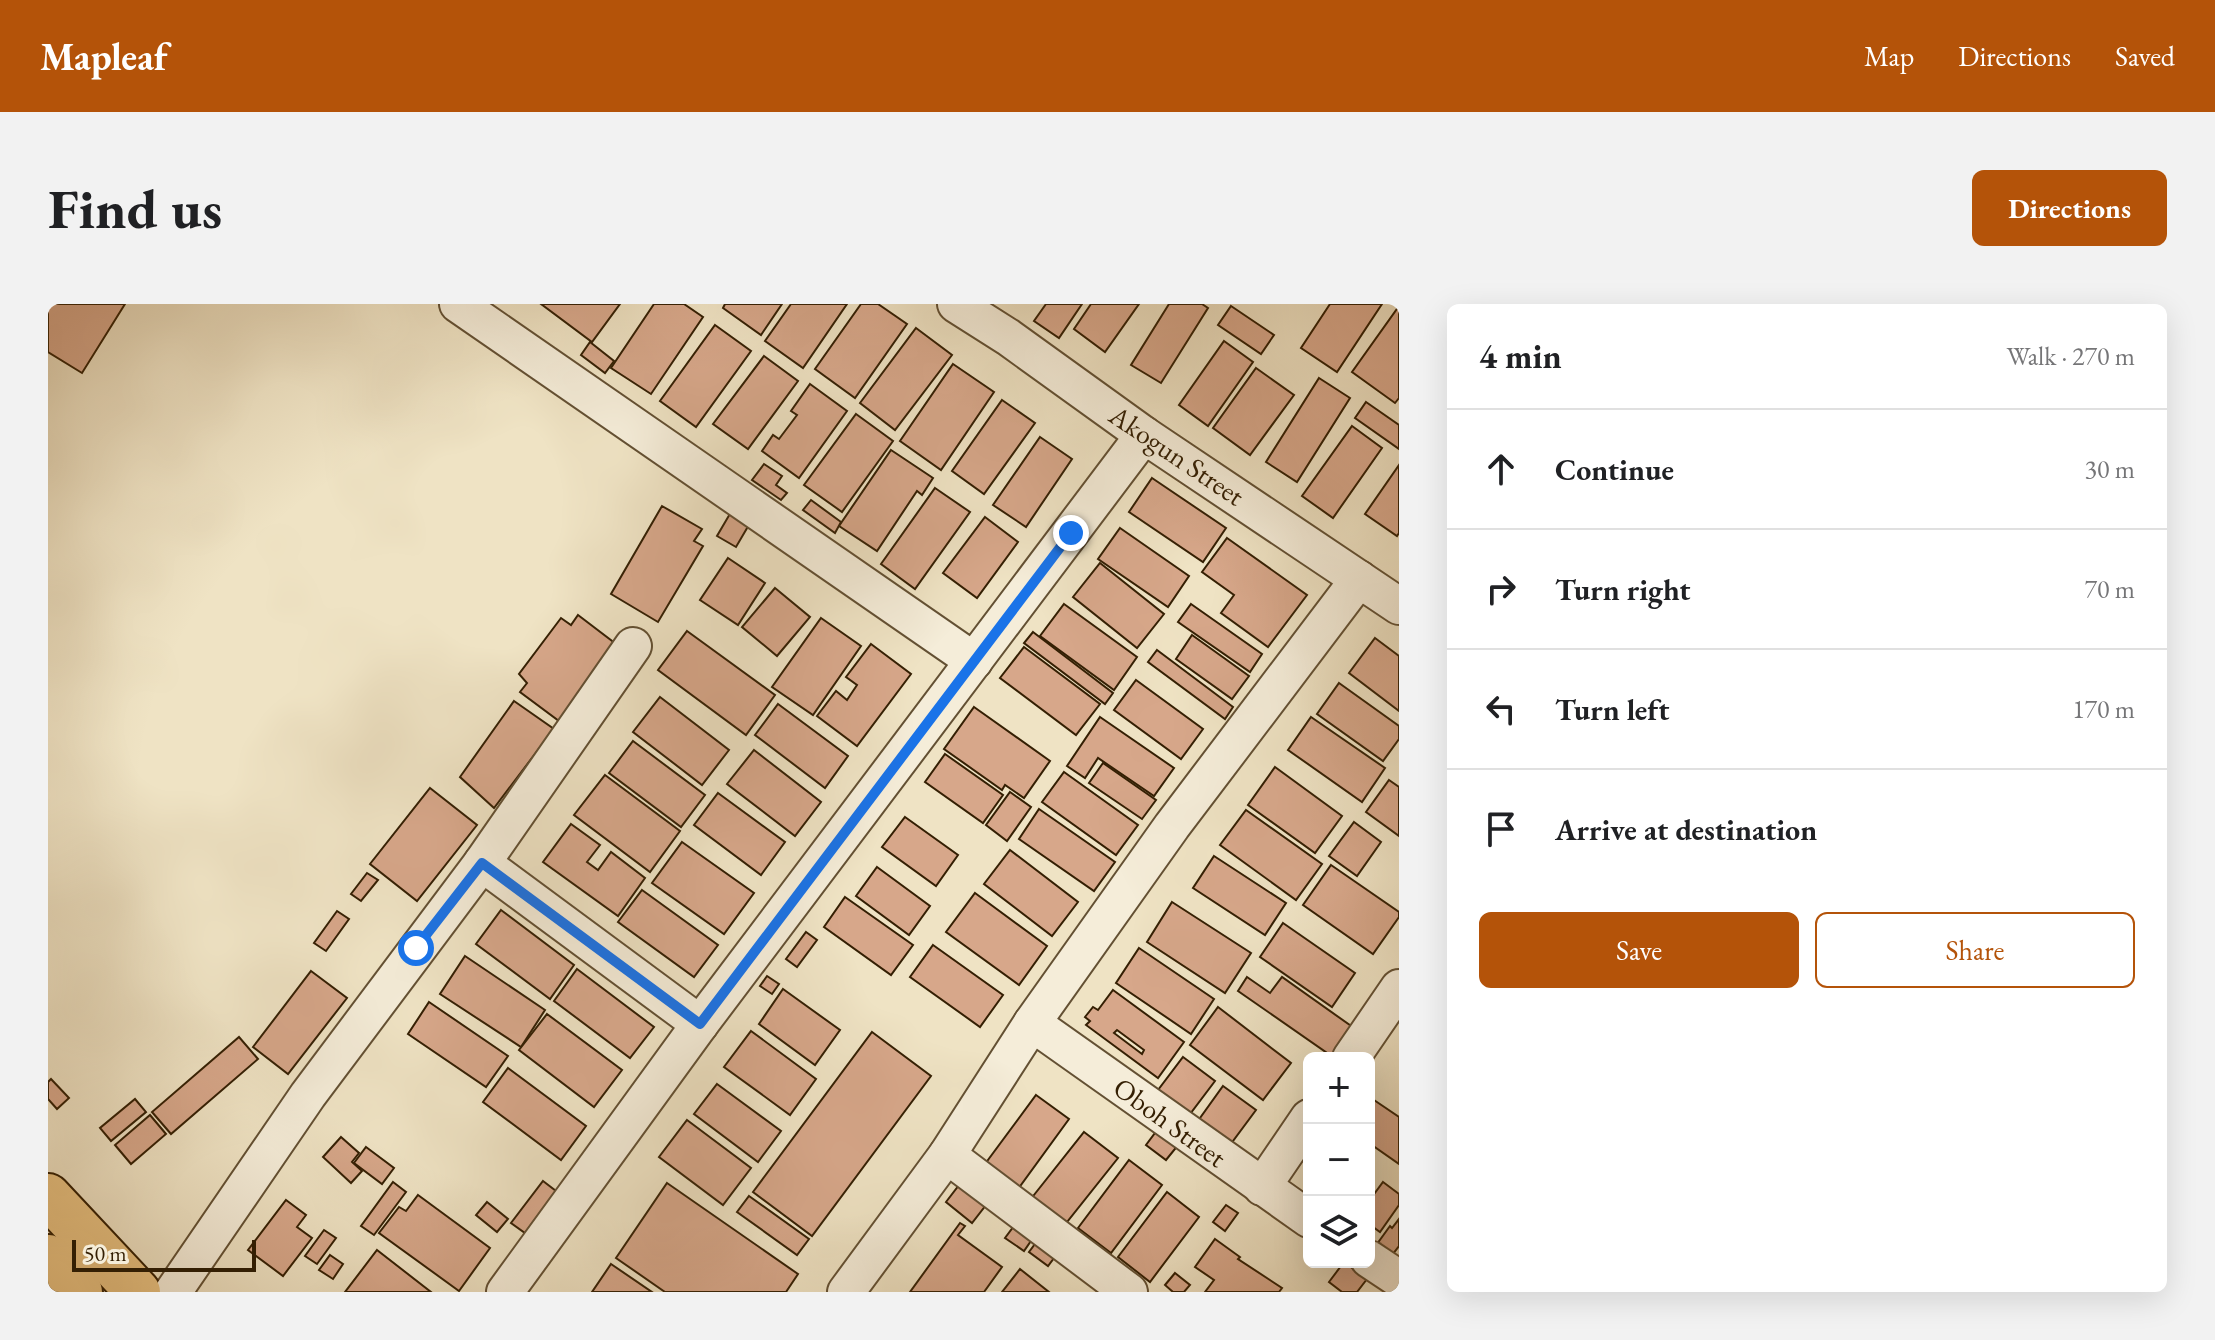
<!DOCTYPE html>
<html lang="en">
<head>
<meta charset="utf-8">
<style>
	:root { --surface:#fff; --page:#f2f2f2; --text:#202124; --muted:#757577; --line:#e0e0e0; --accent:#b45309 }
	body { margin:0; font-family:"EB Garamond",serif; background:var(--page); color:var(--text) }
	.controls { position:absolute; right:24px; bottom:24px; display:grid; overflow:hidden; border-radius:12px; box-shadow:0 8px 32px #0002 }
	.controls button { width:72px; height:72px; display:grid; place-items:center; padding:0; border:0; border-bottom:2px solid var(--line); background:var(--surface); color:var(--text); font:40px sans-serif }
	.scale { position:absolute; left:24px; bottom:20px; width:184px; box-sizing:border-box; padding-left:8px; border:4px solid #341f03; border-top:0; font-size:22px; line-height:28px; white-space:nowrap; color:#341f03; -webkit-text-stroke:6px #f5edd9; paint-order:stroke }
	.stop { position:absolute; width:24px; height:24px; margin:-18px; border:6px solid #1a73e8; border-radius:50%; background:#fff }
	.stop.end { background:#1a73e8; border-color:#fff; box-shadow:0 2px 8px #0008 }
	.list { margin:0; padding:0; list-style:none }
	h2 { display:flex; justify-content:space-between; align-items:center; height:104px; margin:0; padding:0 32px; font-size:34px }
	h2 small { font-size:26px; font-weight:400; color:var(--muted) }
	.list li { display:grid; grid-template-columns:52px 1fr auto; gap:24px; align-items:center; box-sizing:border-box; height:120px; padding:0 32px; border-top:2px solid var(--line) }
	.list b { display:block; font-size:30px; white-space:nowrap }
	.list em { font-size:26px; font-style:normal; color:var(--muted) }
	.actions { display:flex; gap:16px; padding:24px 32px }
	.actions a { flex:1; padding:18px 0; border:2px solid var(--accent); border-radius:12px; text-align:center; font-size:28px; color:var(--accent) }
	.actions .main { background:var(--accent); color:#fff }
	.icon { flex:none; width:44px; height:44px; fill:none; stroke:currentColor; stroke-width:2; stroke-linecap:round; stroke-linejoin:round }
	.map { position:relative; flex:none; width:1351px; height:988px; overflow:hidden; border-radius:12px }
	header { display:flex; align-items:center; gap:48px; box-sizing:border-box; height:112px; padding:0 40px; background:var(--accent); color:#fff }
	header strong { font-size:38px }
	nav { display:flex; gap:44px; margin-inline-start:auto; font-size:28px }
	.intro { display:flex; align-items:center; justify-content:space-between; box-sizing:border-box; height:192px; padding:0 48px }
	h1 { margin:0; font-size:56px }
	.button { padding:20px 36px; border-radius:12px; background:var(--accent); color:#fff; font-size:28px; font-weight:700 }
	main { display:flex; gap:48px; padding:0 48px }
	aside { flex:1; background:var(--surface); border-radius:12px; box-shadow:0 8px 32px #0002 }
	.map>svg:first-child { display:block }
</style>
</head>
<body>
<header>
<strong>Mapleaf</strong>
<nav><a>Map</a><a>Directions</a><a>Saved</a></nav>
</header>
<div class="intro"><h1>Find us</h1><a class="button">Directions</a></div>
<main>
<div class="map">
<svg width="1351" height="988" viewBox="0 0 1351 988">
	<rect width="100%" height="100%" fill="#efe3c4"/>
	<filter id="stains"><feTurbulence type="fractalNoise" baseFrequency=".0025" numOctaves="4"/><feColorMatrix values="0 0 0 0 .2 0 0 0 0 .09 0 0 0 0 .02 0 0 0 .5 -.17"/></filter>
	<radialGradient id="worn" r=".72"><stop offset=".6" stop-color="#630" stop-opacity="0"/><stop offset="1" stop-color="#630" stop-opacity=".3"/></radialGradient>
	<g fill="#d7a78a" stroke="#341f03" stroke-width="2" fill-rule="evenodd">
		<path d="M0 0H77L34 69 0 48Z"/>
		<path d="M493 0H572L544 38Z"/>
		<path d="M606 0H636L655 13 603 90 563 64Z"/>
		<path d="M677 0H734L713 31 675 4Z"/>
		<path d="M743 0H799L755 64 717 37Z"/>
		<path d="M813 0H830L859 20 807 94 767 65Z"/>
		<path d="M998 0H1034L1011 34 986 17Z"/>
		<path d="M1043 0H1091L1057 48 1026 25Z"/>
		<path d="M1121 0H1154L1160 4 1113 79 1083 61Z"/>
		<path d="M1282 0H1334L1289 68 1253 44Z"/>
		<path d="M1183 2 1226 31 1213 50 1170 21Z"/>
		<path d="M1351 2V94L1347 99 1304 68Z"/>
		<path d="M667 21 703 47 648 123 612 97Z"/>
		<path d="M868 24 904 51 847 126 812 99Z"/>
		<path d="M1176 37 1205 58 1160 122 1131 101Z"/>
		<path d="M542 38 566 57 557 69 533 51Z"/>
		<path d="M716 52 750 77 700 145 665 120Z"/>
		<path d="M905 60 946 88 893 166 852 137Z"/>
		<path d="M1208 64 1246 91 1202 151 1165 124Z"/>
		<path d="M1271 74 1302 94 1249 178 1218 158Z"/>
		<path d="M762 80 799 107 751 174 714 147 725 131 731 135 749 111 743 107Z"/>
		<path d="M954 96 987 119 936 190 904 167Z"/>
		<path d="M1318 98 1351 121V145L1307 114Z"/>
		<path d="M808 110 845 137 794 208 756 181Z"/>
		<path d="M1304 122 1334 144 1285 214 1254 192Z"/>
		<path d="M992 133 1024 155 978 223 945 201Z"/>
		<path d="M843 146 885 174 874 191 869 187 829 247 791 222Z"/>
		<path d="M716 160 734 172 728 181 739 189 733 196 704 176Z"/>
		<path d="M1351 161V229L1349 232 1317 210Z"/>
		<path d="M1104 174 1178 224 1155 258 1081 208Z"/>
		<path d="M887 184 922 208 867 285 833 260Z"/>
		<path d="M763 196 793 218 787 229 755 206Z"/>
		<path d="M614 202 654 225 646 237 655 242 610 318 563 290Z"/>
		<path d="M683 208 702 219 688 243 669 232Z"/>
		<path d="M937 213 970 238 929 294 895 269Z"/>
		<path d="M1072 224 1141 272 1120 303 1050 255Z"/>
		<path d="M1179 234 1259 291 1220 343 1173 309 1186 291 1154 268Z"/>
		<path d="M680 254 717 279 690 321 652 296Z"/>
		<path d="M1052 259 1116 310 1089 344 1025 293Z"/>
		<path d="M727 284 762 313 729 352 694 323Z"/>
		<path d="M1016 300 1089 353 1066 386 992 332Z"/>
		<path d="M1143 300 1214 350 1202 368 1130 318Z"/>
		<path d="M530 311 568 340 511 417 472 388 479 379 471 370 513 314 523 321Z"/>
		<path d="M773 314 813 342 765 411 724 383Z"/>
		<path d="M639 327 727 391 698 431 610 366Z"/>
		<path d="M985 328 1065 389 1057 400 976 339Z"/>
		<path d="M1144 331 1201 372 1184 395 1128 355Z"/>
		<path d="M1327 334 1351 352V407L1301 369Z"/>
		<path d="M823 340 863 370 809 442 769 412 788 387 799 396 809 381 798 373Z"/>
		<path d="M976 343 1052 400 1028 431 952 374Z"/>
		<path d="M1109 346 1185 403 1177 415 1100 358Z"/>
		<path d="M1088 376 1155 425 1133 455 1066 406Z"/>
		<path d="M1291 379 1351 422V435L1335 457 1269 410Z"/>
		<path d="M612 393 681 446 654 481 585 428Z"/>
		<path d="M466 397 506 425 446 504 412 473Z"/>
		<path d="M730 400 800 452 777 484 707 431Z"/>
		<path d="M926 403 1002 457 976 494 957 481 954 486 896 445Z"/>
		<path d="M1052 413 1126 464 1106 492 1050 454 1037 474 1019 462Z"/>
		<path d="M1263 413 1337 464 1314 498 1240 446Z"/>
		<path d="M585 437 657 491 633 523 561 469Z"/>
		<path d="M706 446 773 498 747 532 679 480Z"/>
		<path d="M897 450 955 491 935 519 877 478Z"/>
		<path d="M1055 459 1108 496 1094 515 1041 479Z"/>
		<path d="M1227 463 1294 512 1267 549 1200 501Z"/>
		<path d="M1016 468 1090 521 1068 551 994 498Z"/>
		<path d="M557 471 632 527 602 568 526 511Z"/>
		<path d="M1341 476 1351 483V532L1318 508Z"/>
		<path d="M382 484 429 521 369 597 322 560Z"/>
		<path d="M962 488 983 503 959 537 938 521Z"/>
		<path d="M670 489 737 538 713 571 646 521Z"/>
		<path d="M991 505 1067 558 1046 587 971 535Z"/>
		<path d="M1198 506 1274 560 1248 596 1172 541Z"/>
		<path d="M857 513 910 551 888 582 834 543Z"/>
		<path d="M1306 518 1333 538 1309 572 1281 552Z"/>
		<path d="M523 520 552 541 539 558 550 566 563 548 597 574 570 612 495 558Z"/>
		<path d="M634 538 706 589 676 630 604 579Z"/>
		<path d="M962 546 1030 598 1004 632 936 580Z"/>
		<path d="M1166 552 1238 599 1217 631 1145 584Z"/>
		<path d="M1283 561 1351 608V613L1325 650 1255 601Z"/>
		<path d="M829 563 882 602 861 631 808 592Z"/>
		<path d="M319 569 330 576 313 597 303 590Z"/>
		<path d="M594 586 670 641 646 673 570 618Z"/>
		<path d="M927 589 999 642 971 681 898 628Z"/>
		<path d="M797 593 865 641 843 671 776 623Z"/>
		<path d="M1124 598 1203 649 1177 689 1099 638Z"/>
		<path d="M453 606 526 661 502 695 428 640Z"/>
		<path d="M289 607 301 615 278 647 266 639Z"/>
		<path d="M1235 619 1307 669 1284 703 1212 653Z"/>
		<path d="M758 628 769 636 749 663 738 655Z"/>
		<path d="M885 641 955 691 932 723 862 673Z"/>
		<path d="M1091 644 1166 695 1143 730 1068 679Z"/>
		<path d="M417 652 497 706 473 743 392 690Z"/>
		<path d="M529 665 606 723 582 754 506 697Z"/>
		<path d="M263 667 299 694 240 770 205 743Z"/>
		<path d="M719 672 731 680 724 690 712 682Z"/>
		<path d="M1199 673 1222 689 1234 673 1306 724 1285 753 1190 687Z"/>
		<path d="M735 685 792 726 767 761 711 720Z"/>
		<path d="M1065 686 1136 738 1110 774 1038 721 1042 717 1037 713 1045 703 1050 706ZM1069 726 1096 746 1094 750 1066 729Z"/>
		<path d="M381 698 460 752 438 783 360 730Z"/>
		<path d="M1170 703 1243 759 1215 796 1142 741Z"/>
		<path d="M499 710 574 766 546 803 471 746Z"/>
		<path d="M703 727 768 775 742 811 676 763Z"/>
		<path d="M824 728 883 772 764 932 705 888Z"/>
		<path d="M191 733 210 755 123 830 104 808Z"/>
		<path d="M1135 753 1167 777 1139 814 1107 790Z"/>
		<path d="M460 764 538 822 513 856 435 798Z"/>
		<path d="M3 775 21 794 9 805 0 795V778Z"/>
		<path d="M669 780 733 827 710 858 646 810Z"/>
		<path d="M1175 782 1208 806 1179 845 1147 821Z"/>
		<path d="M988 791 1021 815 970 885 937 860Z"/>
		<path d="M1323 794 1351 813V860L1321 839Z"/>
		<path d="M87 795 98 808 63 837 52 824Z"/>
		<path d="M102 811 118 830 83 860 67 841Z"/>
		<path d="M639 816 703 864 675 901 611 853Z"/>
		<path d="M1110 825 1131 840 1118 856 1098 841Z"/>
		<path d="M1036 828 1070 854 1015 923 982 896Z"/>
		<path d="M293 833 311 849 304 858 314 867 303 879 275 853Z"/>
		<path d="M318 843 346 864 334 880 306 859Z"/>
		<path d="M1081 856 1114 881 1063 949 1030 924Z"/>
		<path d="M918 872 945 892 924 919 898 898Z"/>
		<path d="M495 877 508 887 477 929 463 919Z"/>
		<path d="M345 878 358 888 326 931 313 922Z"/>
		<path d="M1335 878 1351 890V901L1332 928 1321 920V897Z"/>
		<path d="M619 879 750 970 738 988H617L568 954Z"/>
		<path d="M1119 888 1151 913 1102 978 1070 953Z"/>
		<path d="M370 891 442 944 411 987 331 929 351 903 358 907Z"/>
		<path d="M701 892 761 935 749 951 689 908Z"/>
		<path d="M238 896 258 911 249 923 264 934 235 972 200 946Z"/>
		<path d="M439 898 460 915 449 928 428 911Z"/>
		<path d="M1178 901 1190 909 1177 927 1165 918Z"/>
		<path d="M1351 915V942L1344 951 1329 940 1342 922 1344 924Z"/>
		<path d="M969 918 987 931 976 947 957 934Z"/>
		<path d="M912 919 917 922 910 931 954 963 936 988H862Z"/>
		<path d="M276 926 288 934 269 960 257 952Z"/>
		<path d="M993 932 1012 946 1000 962 981 948Z"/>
		<path d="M1167 935 1192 953 1190 955 1234 984 1231 988H1157L1166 976 1147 963Z"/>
		<path d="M329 946 383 988H297Z"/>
		<path d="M282 951 295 960 285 975 271 966Z"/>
		<path d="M1296 958 1319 975 1309 988H1294L1281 978Z"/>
		<path d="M563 960 604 988H544Z"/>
		<path d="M972 965 1001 988H954Z"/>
		<path d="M1127 969 1142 981 1136 988H1125L1117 981Z"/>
	</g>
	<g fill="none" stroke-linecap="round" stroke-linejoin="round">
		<defs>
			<g id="minor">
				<path d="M410 0 926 357"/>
				<path d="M908 0 960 33 1096 131 1351 302"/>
				<path d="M434 559 652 720"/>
				<path d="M984 719 1261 915"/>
				<path d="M1303 754 1351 684"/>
				<path d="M899 851 1081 988"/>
				<path d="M1214 883 1261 814"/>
				<path d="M1321 955 1351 975"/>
				<path d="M125 988 260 791 434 559 585 342"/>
				<path d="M457 988 652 720 1096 131"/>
				<path d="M798 988 899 851 984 719 1124 522 1311 275"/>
			</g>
			<path id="major" d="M0 892 90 988"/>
			<path id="highway" d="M0 953 32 988"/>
		</defs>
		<use href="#minor" stroke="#635033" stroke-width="40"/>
		<use href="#major" stroke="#341f03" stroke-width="48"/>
		<use href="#highway" stroke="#341f03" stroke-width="48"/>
		<use href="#minor" stroke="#f5edd9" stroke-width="36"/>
		<use href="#major" stroke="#e8c282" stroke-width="44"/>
		<use href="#highway" stroke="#e8c282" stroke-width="44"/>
	</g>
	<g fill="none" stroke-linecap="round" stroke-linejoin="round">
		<path stroke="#1a73e8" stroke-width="10" d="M368 644 434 559 652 720 1023 229"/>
	</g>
	<g text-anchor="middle" stroke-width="6" stroke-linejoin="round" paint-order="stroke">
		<g font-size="28" fill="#341f03" stroke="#f5edd9">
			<text transform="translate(1129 151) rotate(34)" y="10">Akogun Street</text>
			<text transform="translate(1122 818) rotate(36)" y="10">Oboh Street</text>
		</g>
	</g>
	<rect width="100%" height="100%" filter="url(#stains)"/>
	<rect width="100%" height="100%" fill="url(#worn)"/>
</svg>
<div class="controls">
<button>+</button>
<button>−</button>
<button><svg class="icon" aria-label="layers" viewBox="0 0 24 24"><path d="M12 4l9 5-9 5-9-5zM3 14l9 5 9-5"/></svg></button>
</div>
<div class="scale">50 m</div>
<div class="stop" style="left:368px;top:644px"></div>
<div class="stop end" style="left:1023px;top:229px"></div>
</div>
<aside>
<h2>4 min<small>Walk · 270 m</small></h2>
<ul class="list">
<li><svg class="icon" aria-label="ahead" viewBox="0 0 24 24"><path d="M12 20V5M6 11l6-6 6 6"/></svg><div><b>Continue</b></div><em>30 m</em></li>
<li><svg class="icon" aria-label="right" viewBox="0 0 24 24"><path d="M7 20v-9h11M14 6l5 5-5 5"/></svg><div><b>Turn right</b></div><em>70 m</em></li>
<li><svg class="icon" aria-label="left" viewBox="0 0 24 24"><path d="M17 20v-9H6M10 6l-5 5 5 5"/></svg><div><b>Turn left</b></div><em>170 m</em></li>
<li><svg class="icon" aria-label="arrive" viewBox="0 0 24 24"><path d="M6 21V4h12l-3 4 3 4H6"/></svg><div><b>Arrive at destination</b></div></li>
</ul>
<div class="actions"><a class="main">Save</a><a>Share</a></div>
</aside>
</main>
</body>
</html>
